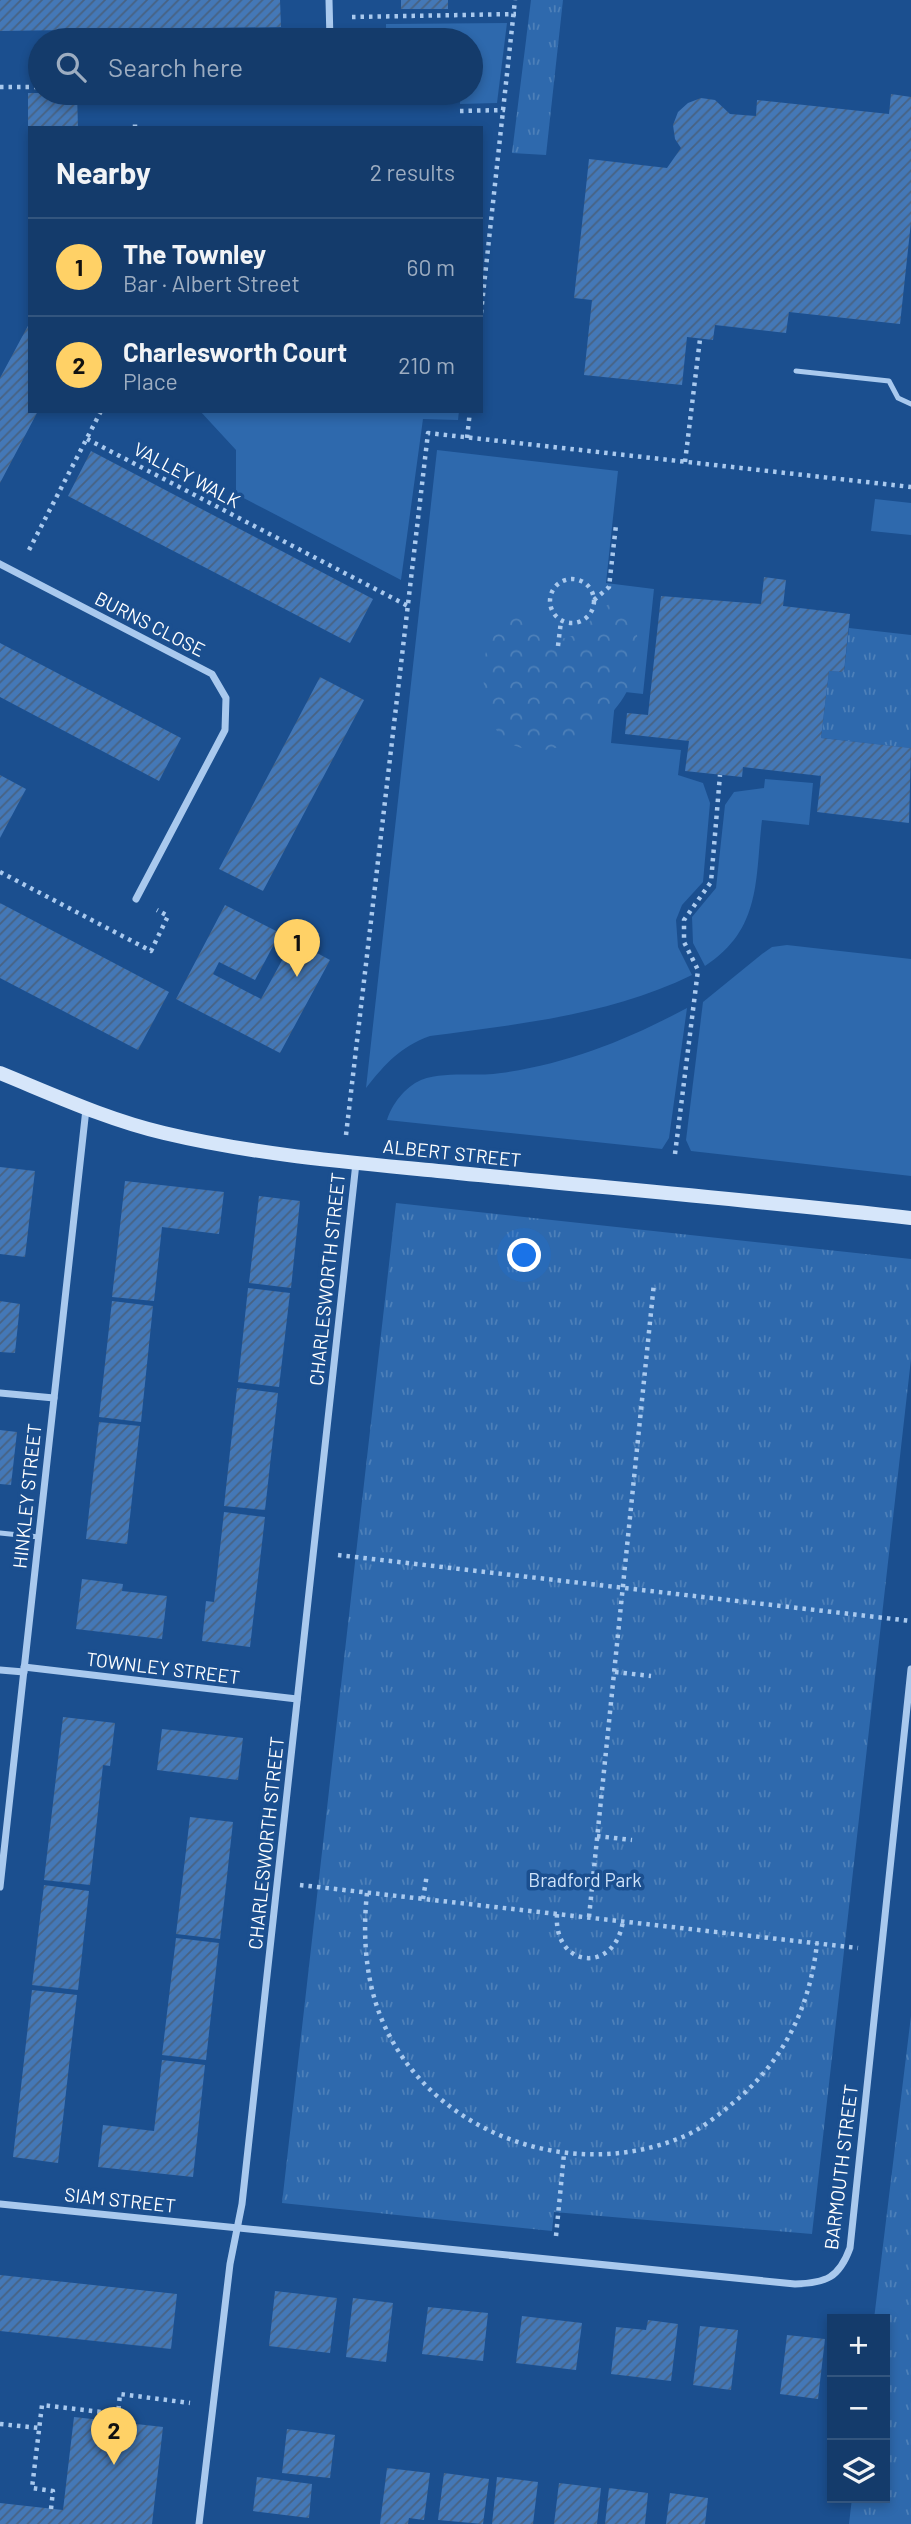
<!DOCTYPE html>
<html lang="en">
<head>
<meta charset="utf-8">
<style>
	:root { --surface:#143b6b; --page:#1d4271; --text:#f1f3f6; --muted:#9dadc1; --line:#33557e; --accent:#ffd166 }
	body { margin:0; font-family:Barlow,sans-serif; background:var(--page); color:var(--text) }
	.controls { position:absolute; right:21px; bottom:21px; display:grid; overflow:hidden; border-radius:0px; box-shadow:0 4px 10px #0003 }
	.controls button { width:63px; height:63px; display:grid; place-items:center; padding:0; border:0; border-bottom:2px solid var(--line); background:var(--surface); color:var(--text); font:35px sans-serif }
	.you { position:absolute; left:525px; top:1256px; width:24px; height:24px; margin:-18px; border:5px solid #fff; border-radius:50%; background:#1a73e8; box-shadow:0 0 0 10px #1a73e833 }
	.badge { display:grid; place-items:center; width:46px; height:46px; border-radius:50%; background:var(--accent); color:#111; font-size:23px; font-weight:700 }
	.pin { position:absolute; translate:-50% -58px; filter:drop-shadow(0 2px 4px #0008) }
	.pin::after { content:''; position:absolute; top:37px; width:24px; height:21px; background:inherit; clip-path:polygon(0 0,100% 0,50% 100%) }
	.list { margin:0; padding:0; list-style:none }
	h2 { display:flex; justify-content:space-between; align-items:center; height:91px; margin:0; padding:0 28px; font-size:30px }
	h2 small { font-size:23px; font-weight:400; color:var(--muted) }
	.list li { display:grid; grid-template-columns:46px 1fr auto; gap:21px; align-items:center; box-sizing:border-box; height:98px; padding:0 28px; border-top:2px solid var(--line) }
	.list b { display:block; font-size:26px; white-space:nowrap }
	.list p { margin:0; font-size:23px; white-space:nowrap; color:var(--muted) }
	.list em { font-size:23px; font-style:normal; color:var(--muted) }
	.icon { flex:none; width:38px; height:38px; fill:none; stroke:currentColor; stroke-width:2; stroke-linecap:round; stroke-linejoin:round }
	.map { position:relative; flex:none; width:911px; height:2524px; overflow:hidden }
	.search { position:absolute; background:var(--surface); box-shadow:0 4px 10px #0003; left:28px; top:28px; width:455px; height:77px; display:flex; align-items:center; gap:18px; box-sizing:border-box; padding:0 24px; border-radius:38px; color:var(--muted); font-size:26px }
	.panel { position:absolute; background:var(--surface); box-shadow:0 4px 10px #0003; left:28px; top:126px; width:455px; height:287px; border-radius:0px }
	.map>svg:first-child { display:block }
</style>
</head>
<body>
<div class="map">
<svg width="911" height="2524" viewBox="0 0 911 2524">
	<defs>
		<pattern id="forest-crowns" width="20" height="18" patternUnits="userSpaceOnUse" patternTransform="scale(1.75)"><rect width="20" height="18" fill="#2e69ad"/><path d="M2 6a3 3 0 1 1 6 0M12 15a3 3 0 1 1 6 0" fill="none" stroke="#4d80b9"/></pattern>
		<pattern id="park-tufts" width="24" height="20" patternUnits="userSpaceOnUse" patternTransform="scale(1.75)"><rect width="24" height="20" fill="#2e69ad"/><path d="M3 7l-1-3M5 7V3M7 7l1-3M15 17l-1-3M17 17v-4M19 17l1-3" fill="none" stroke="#4d80b9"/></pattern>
		<pattern id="building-hatch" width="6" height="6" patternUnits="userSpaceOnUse" patternTransform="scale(1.75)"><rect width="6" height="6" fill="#4478b7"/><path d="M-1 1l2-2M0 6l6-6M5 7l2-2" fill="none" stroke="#486282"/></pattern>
	</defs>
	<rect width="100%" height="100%" fill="#1b4f8f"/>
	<g fill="#2e69ad">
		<path d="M507 23 497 103 460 104V93H471V40H386V24Z"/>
		<path d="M200 411H459L458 420 423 419 401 580 236 494V450Z"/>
		<path d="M437 450 618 471 606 583 654 589 643 694 616 691 611 743 681 750 678 775 703 783 710 803 703 882 682 905 676 920 678 947 692 975C610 1015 519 1024 430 1036 400 1047 386 1063 366 1088Z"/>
		<path d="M875 499 911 503V535L871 531Z"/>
		<path d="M765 779 813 783 809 825 762 820C755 879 762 929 705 966L693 943 692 917 716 888 725 805 734 792 764 788Z"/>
		<path d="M787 945 911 959V1176L691 1151 686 1140 703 1002 762 954 772 947Z"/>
		<path d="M687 1008 669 1138 662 1149 387 1120C392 1104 405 1087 421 1080 446 1071 475 1077 501 1073 568 1064 629 1039 687 1008Z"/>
	</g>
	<path fill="url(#forest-crowns)" d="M621 600C633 612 637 628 638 644 643 734 501 799 486 702 481 670 482 649 500 621L529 615 541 623 547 637C589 647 587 606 621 600Z"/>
	<g fill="url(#park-tufts)">
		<path d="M531 0H563L546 155 512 153Z"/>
		<path d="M849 628 911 635V748L821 738 829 671 844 672Z"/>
		<path d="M396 1203 911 1259V1359L812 2234 554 2212 552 2231 282 2203Z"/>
		<path d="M911 2016V2524H849L852 2498H885V2319H874Z"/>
	</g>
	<g fill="url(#building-hatch)">
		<path d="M0 0H280L281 27 0 31Z"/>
		<rect x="401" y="0" width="47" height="9"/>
		<path d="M28 93H77L78 128H28Z"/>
		<path d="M891 94 911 97V222L900 324 789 312 786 333 715 325 713 340 687 337 682 385 584 375 592 300 574 298 589 159 667 168 681 148 675 139 673 125 678 112 688 103 701 98 715 100 730 114 756 116 757 100 889 114Z"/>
		<path d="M30 322V411H38L0 483V378Z"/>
		<path d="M91 451 373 599 350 643 68 496Z"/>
		<path d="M764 577 786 580 783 606 850 614 844 672 829 671 821 738 911 748 909 823 817 812 821 776 743 767 742 777 685 771 689 741 625 734 627 713 648 715 661 596 761 604Z"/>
		<path d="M0 643 181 738 159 781 0 697Z"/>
		<path d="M320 677 364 700 263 891 219 869Z"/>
		<path d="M0 775 26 789 0 838Z"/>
		<path d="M0 903 169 992 138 1050 0 978Z"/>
		<path d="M225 905 280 933 255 980 219 962 213 974 261 999 293 940 330 960 280 1053 176 999Z"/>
		<path d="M0 1167 35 1171 25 1257 0 1254Z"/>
		<path d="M125 1181 224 1192 219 1234 162 1227 154 1301 112 1297Z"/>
		<path d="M259 1196 300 1201 291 1288 249 1283Z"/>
		<path d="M248 1288 290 1293 279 1387 238 1382Z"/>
		<path d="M0 1301 20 1304 15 1353 0 1352Z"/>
		<path d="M112 1301 153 1306 141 1422 99 1417Z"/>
		<path d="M237 1388 278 1393 265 1510 224 1506Z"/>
		<path d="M99 1422 140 1426 127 1544 86 1539Z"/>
		<path d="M0 1430 17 1432 11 1485 0 1484Z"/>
		<path d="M224 1512 265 1517 250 1647 202 1641 206 1601 214 1602Z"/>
		<path d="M82 1579 123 1584 122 1591 167 1596 162 1639 76 1629Z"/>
		<path d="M63 1717 115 1723 110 1766 103 1765 90 1885 44 1880Z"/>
		<path d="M162 1729 243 1738 238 1780 157 1770Z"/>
		<path d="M190 1817 233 1822 220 1939 176 1934Z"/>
		<path d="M44 1885 89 1891 78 1990 32 1985Z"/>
		<path d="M176 1938 219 1943 206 2060 162 2055Z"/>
		<path d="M32 1990 77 1995 58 2163 13 2157Z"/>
		<path d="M162 2060 205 2065 193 2177 98 2167 103 2125 154 2131Z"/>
		<path d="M0 2275 177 2294 171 2349 0 2331Z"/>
		<path d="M275 2291 337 2298 330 2353 269 2346Z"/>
		<path d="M353 2298 393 2303 386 2362 346 2357Z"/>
		<path d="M428 2307 488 2313 483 2361 422 2354Z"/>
		<path d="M522 2316 582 2323 576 2370 516 2363Z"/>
		<path d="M648 2320 678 2324 671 2381 611 2374 616 2327 646 2330Z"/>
		<path d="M700 2326 738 2330 731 2390 693 2385Z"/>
		<path d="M787 2335 825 2339 818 2399 780 2394Z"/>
		<path d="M74 2417 163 2427 152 2524H0V2503L63 2510Z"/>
		<path d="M287 2429 335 2435 330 2478 282 2473Z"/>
		<path d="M387 2468 430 2473 424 2520 409 2518 408 2524H380Z"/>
		<path d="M444 2473 489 2479 483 2524 438 2520Z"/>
		<path d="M257 2477 312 2484 309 2518 253 2511Z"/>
		<path d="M497 2477 538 2482 533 2524H492Z"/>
		<path d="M559 2483 601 2488 597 2524H554Z"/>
		<path d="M609 2488 648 2493 645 2524H605Z"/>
		<path d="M670 2493 708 2498 705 2524H666Z"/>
	</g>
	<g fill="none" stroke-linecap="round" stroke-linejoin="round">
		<g stroke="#a9c9ee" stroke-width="4.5" stroke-dasharray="3.5 5" stroke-linecap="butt">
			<path d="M352 17 516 14"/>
			<path d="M0 87H40"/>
			<path d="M460 111 505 110"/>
			<path d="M135 128V122"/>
			<path d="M481 313 515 0"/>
			<path d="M467 438 470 411"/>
			<path d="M87 439 408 606"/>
			<path d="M685 462 700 339"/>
			<path d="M29 550 101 411"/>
			<circle cx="572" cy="601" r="22"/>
			<path d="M594 600 609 587 616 525"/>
			<path d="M558 646 561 621"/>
			<path d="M0 872 151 951 168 916 157 910"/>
			<path d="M346 1135 428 433 911 487"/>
			<path d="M675 1154 698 970 684 942V920L711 882 720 775"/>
			<path d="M338 1555 911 1621"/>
			<path d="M615 1672 651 1676"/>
			<path d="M597 1836 632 1840"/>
			<path d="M300 1885 858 1948"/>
			<path d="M367 1893C362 1940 366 1990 388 2033 441 2137 573 2181 680 2138 699 2131 717 2116 733 2103 783 2062 810 2008 817 1943"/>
			<path d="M423 1899 427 1874"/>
			<path d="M557 1914C553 1968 615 1975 623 1921"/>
			<path d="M589 1917 654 1283"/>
			<path d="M556 2236 564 2154"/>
			<path d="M0 2424 39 2428"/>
			<path d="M51 2509 53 2491 32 2488 42 2405 118 2414 120 2394 190 2403"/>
		</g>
		<g stroke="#a9c9ee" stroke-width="5">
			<path d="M796 371 889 381 898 398 911 404"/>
			<path d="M0 1533 39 1537"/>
		</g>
		<g stroke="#a9c9ee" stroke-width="7">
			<path d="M329 0 330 40"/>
			<path d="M331 93V97"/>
			<path d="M0 564 212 674 226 698 225 730 136 899"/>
			<path d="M0 1393 54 1398"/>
			<path d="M24 1667 297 1699"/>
			<path d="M0 1670 24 1672"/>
			<path d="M0 1887 86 1109"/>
			<path d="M0 2204 795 2284C826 2283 839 2278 850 2248L911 1669"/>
			<path d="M199 2524 230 2264 242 2204 356 1163"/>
		</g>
		<path stroke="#d6e6fa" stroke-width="14" d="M0 1073C54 1095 108 1120 164 1133 260 1156 360 1163 458 1173 609 1188 760 1201 911 1218"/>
	</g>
	<g text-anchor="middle" stroke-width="7" stroke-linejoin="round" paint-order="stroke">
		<g font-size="19" fill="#fff" stroke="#1b4f8f">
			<text transform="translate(187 475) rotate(28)" y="7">VALLEY WALK</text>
			<text transform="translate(150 624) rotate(27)" y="7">BURNS CLOSE</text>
			<text transform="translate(452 1153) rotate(6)" y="7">ALBERT STREET</text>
			<text transform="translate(327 1279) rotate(-84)" y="7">CHARLESWORTH STREET</text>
			<text transform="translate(27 1496) rotate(-84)" y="7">HINKLEY STREET</text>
			<text transform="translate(163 1668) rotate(7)" y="7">TOWNLEY STREET</text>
			<text transform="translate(266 1843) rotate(-84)" y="7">CHARLESWORTH STREET</text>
			<text transform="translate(841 2167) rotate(-83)" y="7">BARMOUTH STREET</text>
			<text transform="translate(120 2200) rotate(6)" y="7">SIAM STREET</text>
		</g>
		<g font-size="19" fill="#cfe3fa" stroke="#1b4f8f">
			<text x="585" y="1887">Bradford Park</text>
		</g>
	</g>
</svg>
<div class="controls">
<button>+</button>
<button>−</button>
<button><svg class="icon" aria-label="layers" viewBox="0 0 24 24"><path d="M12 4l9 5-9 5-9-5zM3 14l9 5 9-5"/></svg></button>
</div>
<div class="you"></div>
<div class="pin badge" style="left:297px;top:977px">1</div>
<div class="pin badge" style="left:114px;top:2465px">2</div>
<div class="search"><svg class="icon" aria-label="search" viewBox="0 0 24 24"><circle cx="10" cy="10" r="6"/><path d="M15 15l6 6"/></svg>Search here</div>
<section class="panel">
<h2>Nearby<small>2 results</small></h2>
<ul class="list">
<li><span class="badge">1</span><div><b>The Townley</b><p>Bar · Albert Street</p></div><em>60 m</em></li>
<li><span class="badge">2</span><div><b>Charlesworth Court</b><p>Place</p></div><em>210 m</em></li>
</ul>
</section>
</div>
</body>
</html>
